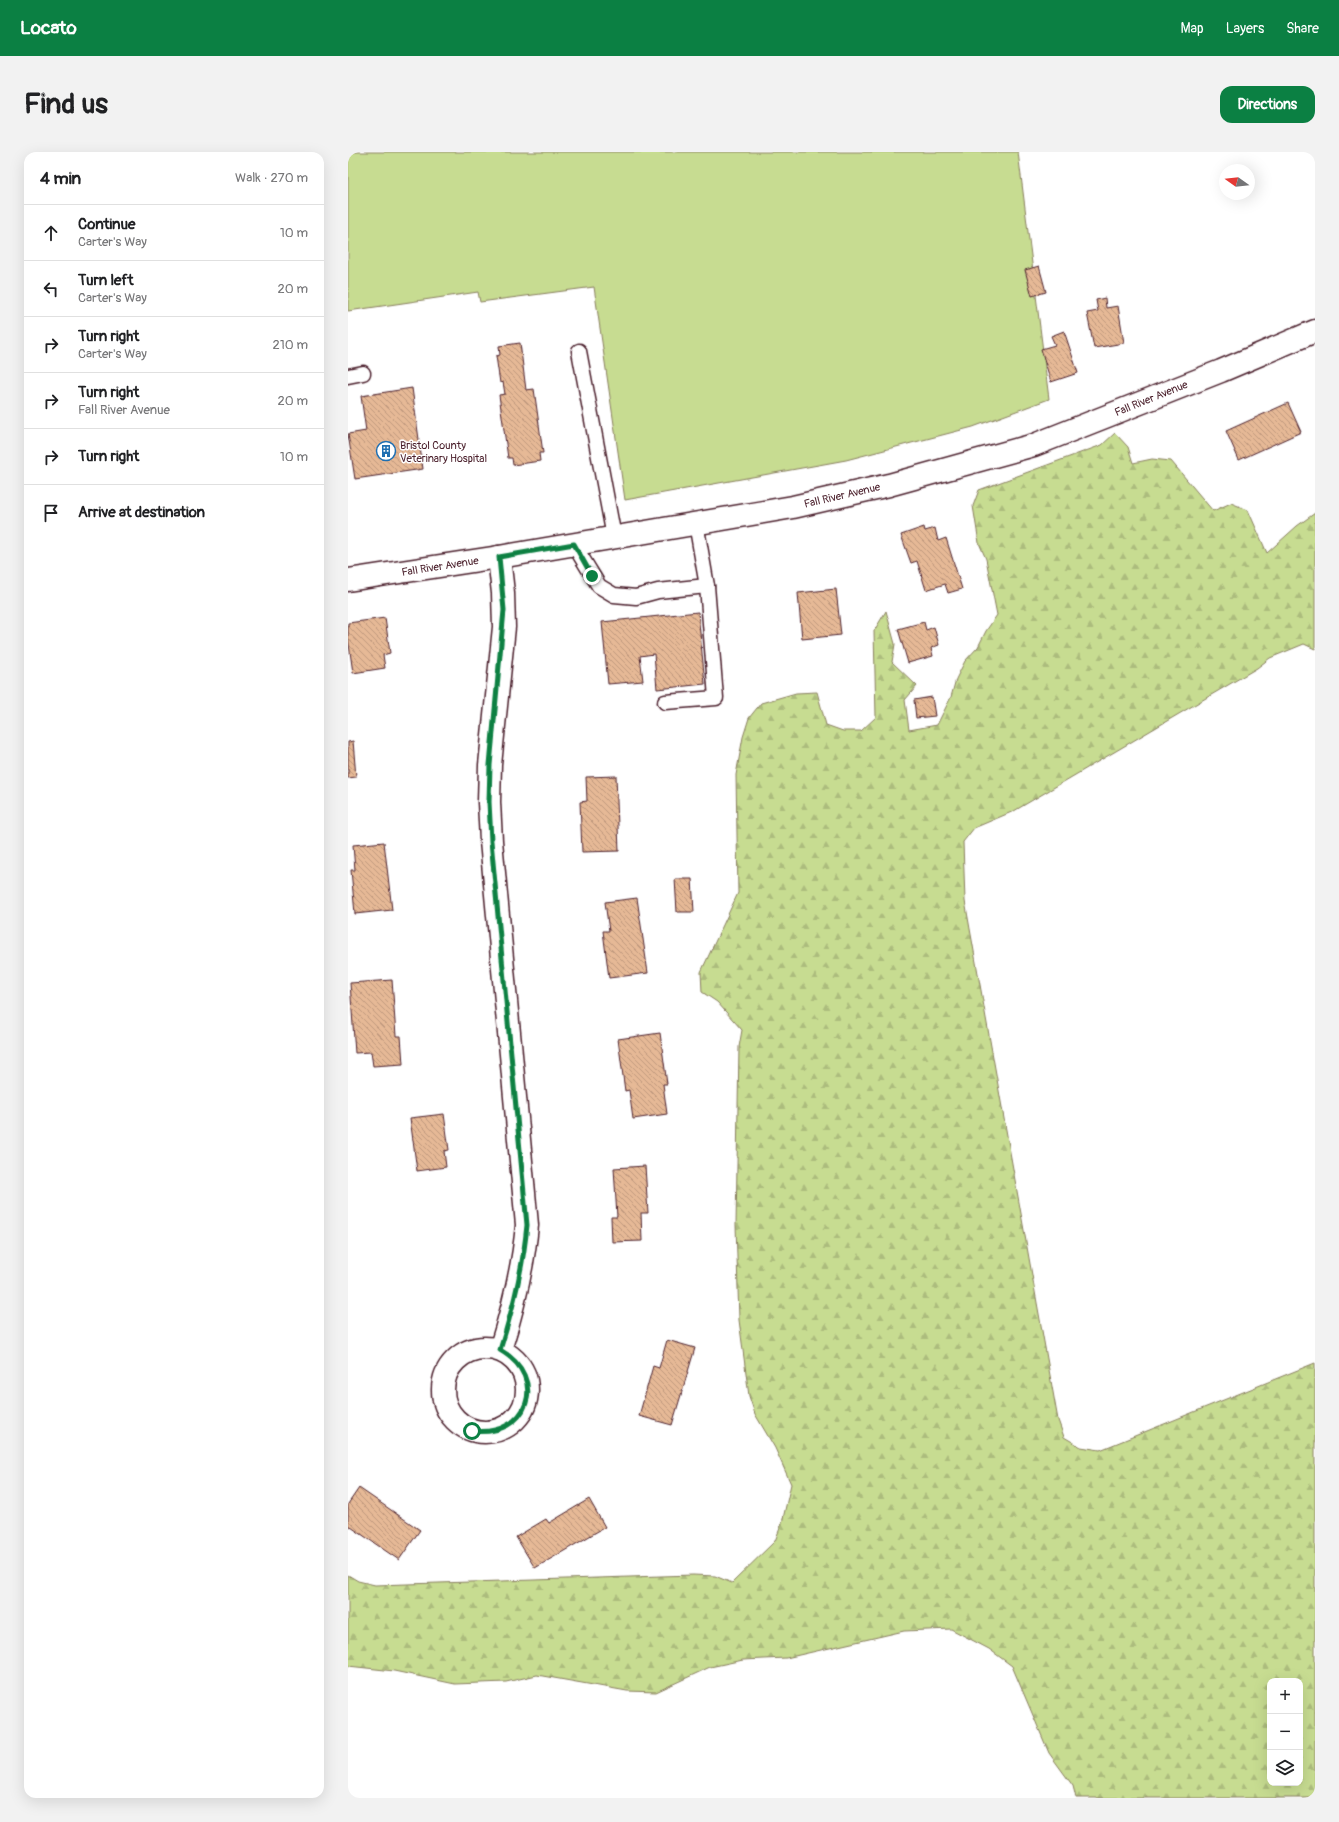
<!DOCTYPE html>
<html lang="en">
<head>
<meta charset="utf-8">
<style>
	:root { --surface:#fff; --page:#f2f2f2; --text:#202124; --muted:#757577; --line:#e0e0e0; --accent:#0b8043 }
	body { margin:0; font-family:Pangolin,sans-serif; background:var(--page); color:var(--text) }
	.controls { position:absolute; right:12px; bottom:12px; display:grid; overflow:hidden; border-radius:8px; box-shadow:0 4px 16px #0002 }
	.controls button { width:36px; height:36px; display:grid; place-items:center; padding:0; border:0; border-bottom:1px solid var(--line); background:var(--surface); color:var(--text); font:20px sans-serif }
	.compass { position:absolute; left:871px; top:12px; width:36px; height:36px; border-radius:50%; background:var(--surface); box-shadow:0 4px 16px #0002; rotate:285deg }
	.stop { position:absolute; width:12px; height:12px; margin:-9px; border:3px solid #0b8043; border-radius:50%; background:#fff }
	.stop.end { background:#0b8043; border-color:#fff; box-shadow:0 1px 4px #0008 }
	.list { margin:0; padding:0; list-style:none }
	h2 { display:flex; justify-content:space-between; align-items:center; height:52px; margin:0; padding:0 16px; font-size:17px }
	h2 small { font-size:13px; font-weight:400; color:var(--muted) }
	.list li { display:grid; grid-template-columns:26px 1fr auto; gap:12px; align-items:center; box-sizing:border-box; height:56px; padding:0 16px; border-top:1px solid var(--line) }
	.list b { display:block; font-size:15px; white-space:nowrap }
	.list p { margin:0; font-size:13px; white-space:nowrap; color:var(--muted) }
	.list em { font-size:13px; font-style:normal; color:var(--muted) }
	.icon { flex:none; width:22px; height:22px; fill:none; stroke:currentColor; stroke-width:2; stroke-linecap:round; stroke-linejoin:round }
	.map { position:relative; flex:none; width:967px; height:1646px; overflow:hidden; border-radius:12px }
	header { display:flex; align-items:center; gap:24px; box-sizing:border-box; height:56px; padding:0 20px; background:var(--accent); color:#fff }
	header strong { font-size:19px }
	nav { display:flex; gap:22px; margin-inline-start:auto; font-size:14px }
	.intro { display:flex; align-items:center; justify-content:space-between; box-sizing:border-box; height:96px; padding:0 24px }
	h1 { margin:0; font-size:28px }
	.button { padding:10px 18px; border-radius:12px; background:var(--accent); color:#fff; font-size:14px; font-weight:700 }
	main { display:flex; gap:24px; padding:0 24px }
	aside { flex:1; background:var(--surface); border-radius:12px; box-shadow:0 4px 16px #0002 }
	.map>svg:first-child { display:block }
</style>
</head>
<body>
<header>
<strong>Locato</strong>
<nav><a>Map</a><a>Layers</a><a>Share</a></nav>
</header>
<div class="intro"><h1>Find us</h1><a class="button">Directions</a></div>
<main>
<aside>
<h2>4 min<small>Walk · 270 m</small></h2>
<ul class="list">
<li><svg class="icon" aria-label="ahead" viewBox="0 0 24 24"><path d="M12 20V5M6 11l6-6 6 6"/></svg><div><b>Continue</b><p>Carter's Way</p></div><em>10 m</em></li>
<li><svg class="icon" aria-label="left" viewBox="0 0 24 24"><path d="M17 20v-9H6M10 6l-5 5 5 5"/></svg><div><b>Turn left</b><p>Carter's Way</p></div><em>20 m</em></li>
<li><svg class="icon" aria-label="right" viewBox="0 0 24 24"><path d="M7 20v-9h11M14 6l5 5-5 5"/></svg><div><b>Turn right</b><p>Carter's Way</p></div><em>210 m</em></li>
<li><svg class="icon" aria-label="right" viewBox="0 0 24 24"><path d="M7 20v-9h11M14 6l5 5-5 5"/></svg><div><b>Turn right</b><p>Fall River Avenue</p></div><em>20 m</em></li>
<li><svg class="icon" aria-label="right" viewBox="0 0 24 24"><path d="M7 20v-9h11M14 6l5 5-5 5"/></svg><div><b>Turn right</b></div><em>10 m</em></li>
<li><svg class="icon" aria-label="arrive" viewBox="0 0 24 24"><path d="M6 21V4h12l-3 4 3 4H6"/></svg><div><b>Arrive at destination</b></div></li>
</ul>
</aside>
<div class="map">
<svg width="967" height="1646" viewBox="0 0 967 1646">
	<defs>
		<pattern id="forest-firs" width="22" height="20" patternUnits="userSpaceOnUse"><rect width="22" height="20" fill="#c7dc91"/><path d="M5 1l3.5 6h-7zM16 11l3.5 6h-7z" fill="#acbc7d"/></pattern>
		<pattern id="building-back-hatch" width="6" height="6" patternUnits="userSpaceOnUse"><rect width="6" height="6" fill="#e6b996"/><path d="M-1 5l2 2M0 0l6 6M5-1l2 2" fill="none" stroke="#bc967b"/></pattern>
	</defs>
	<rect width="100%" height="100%" fill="#fff"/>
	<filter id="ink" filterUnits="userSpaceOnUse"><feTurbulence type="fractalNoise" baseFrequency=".025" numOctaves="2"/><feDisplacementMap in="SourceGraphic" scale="8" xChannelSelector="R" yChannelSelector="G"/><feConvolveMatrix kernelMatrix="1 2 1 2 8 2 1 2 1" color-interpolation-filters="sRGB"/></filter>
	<g filter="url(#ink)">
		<path fill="#c7dc91" stroke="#887e5e" d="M0 0H670L701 247 625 275 498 308 277 348 246 135 132 150 130 140 0 159Z"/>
		<path fill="url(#forest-firs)" stroke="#887e5e" fill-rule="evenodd" d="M767 281 780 295 785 311 804 307 823 309 865 359 883 351 900 358 919 401 949 374 967 361V497L956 492 922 506 909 516 666 659 626 676 615 690 617 749 710 1268 716 1285 733 1295 752 1298 967 1211V1646H728L725 1634 701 1601 664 1514 641 1497 603 1477 556 1479 438 1506 395 1508 362 1515 308 1540 279 1539 189 1523 158 1530 107 1532 46 1519 0 1514V1423L10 1429 27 1433 345 1423 367 1424 384 1431 427 1389 434 1371 443 1332 427 1296 407 1262 401 1244 391 1168 388 1073 391 895 394 878 369 850 354 840 353 820 390 741 388 623 395 585 401 566 413 551 448 541 469 540 478 573 495 579H513L528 565 526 479 538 459 547 492 544 510 569 534 557 548 561 578 589 573 603 545 608 527 617 509 630 495 638 479 649 463 638 407 631 391 625 354 631 338 754 293ZM922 1529H952V1631H922Z"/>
		<g fill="url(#building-back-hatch)" stroke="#4a1f2b">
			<path d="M691 114 698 140 684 144 677 118Z"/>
			<path d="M757 146 758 156 770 154 776 191 746 196 739 161 750 159 748 148Z"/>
			<path d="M716 179 730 221 703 230 693 197 707 193 703 184Z"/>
			<path d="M172 191 178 238 186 237 195 301H191L192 309 165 313 164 306H160L151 243 157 242 155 230 152 231 148 204 152 203 151 194Z"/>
			<path d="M64 236 75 317 7 327 0 282 18 279 13 244Z"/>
			<path d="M940 251 953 280 891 308 878 279Z"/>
			<path d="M576 375 577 379 587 376 590 389 598 386 614 437 600 441 597 432 578 438 569 409 563 411 553 383Z"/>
			<path d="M488 437 493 483 454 487 450 441Z"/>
			<path d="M350 460 357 532 309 537 306 502 292 504 295 529 260 532 254 470Z"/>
			<path d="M37 466 42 501 35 503 37 516 5 521 0 485V471Z"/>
			<path d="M576 470 578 478 586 475 591 493 583 496 585 504 560 511 550 477Z"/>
			<path d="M584 545 587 564 568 566 566 548Z"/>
			<path d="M5 589 8 625 0 626V590Z"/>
			<path d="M268 624 271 699 234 700 232 650 239 649 238 625Z"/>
			<path d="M36 690 44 758 7 762 3 718H7L5 693Z"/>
			<path d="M327 727H344L346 760H329Z"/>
			<path d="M289 746 300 821 261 826 255 779H261L257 750Z"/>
			<path d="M44 828 48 884H53L55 912 25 914 23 900 7 901 2 831Z"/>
			<path d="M312 881 319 932H315L319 962 285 967 281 938 277 939 270 887Z"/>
			<path d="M96 962 101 998 96 999 98 1015 69 1019 62 966Z"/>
			<path d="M297 1014 300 1061H293L294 1089 264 1090 263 1065H269L266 1016Z"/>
			<path d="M319 1188 347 1196 324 1273 291 1264 305 1214 311 1216Z"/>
			<path d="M11 1336 72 1378 51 1408 0 1373V1352Z"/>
			<path d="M241 1347 257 1375 187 1416 168 1385 198 1367 201 1371Z"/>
		</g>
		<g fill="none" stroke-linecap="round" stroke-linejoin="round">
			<defs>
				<g id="lane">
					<path d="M231 199 266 385"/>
					<path d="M0 224 15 221"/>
					<path d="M226 393 251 434 266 443 288 445 310 439 359 434"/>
					<path d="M317 550 368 546 359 434 348 371"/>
				</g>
				<g id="street">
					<path d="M151 405 155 441 156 475 142 613 141 650 143 689 179 1073C175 1116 165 1157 152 1198"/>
					<circle cx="137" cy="1238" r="42"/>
				</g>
				<path id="secondary" d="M0 428 151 405 445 355 541 333 686 293 873 219 967 179"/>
			</defs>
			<use href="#lane" stroke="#4a1f2b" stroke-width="17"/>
			<use href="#street" stroke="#4a1f2b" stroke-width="25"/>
			<use href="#secondary" stroke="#4a1f2b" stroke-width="25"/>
			<use href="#lane" stroke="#fff" stroke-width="14"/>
			<use href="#street" stroke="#fff" stroke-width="22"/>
			<use href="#secondary" stroke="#fff" stroke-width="22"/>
		</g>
	</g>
	<g fill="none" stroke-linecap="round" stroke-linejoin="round" filter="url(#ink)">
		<path stroke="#0b8043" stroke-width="5" d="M124 1279C181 1286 201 1226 152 1198 165 1157 175 1116 179 1073L143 689 141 650 142 613 156 458 151 405 226 392 244 424"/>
	</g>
	<defs>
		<symbol id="building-ring" viewBox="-11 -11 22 22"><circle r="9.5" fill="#fff" stroke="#1f6fb2" stroke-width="1.5"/><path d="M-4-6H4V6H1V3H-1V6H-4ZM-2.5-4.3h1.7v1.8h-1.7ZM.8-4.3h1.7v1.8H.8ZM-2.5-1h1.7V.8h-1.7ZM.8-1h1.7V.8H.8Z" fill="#1f6fb2"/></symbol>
	</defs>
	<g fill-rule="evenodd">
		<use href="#building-ring" x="27" y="288" width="22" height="22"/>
	</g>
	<g text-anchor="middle" stroke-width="3" stroke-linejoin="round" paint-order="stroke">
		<g font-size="11" fill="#4a1f2b" stroke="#fff">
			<text transform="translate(803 246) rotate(-22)" y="4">Fall River Avenue</text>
			<text transform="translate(494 343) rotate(-13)" y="4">Fall River Avenue</text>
			<text transform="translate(92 414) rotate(-9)" y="4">Fall River Avenue</text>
		</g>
		<g font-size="11" fill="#4a1f2b" stroke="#fff" text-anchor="start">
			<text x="52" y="297">Bristol County<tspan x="52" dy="13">Veterinary Hospital</tspan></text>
		</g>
	</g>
</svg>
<div class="controls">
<button>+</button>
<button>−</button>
<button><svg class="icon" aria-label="layers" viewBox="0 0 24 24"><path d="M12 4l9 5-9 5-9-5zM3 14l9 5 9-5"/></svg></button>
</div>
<svg class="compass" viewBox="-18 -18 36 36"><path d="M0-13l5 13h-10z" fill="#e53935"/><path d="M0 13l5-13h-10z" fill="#757577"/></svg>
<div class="stop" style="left:124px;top:1279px"></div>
<div class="stop end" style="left:244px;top:424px"></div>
</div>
</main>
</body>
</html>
